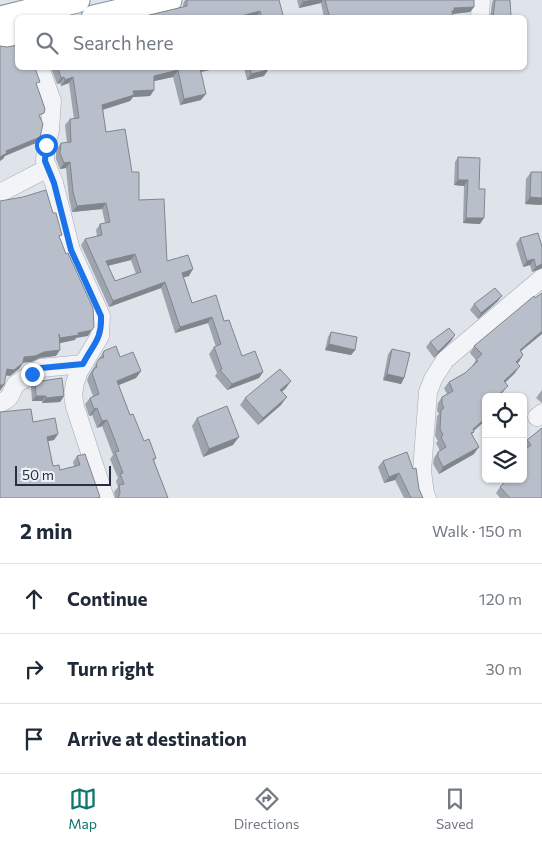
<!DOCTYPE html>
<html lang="en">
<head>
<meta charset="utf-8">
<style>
	:root { --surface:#fff; --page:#f6f6f7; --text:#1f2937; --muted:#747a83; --line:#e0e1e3; --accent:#0f766e }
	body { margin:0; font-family:Commissioner,sans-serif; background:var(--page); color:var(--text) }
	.controls { position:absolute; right:15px; bottom:15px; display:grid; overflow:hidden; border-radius:8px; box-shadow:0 1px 4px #0004 }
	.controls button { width:45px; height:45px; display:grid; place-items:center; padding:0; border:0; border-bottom:1px solid var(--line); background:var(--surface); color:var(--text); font:25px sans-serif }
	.scale { position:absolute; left:15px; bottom:12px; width:96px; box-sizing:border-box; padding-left:5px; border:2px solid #263042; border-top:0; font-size:14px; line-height:18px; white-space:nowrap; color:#263042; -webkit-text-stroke:4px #eef2f7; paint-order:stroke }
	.stop { position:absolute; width:15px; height:15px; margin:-11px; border:4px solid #1a73e8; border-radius:50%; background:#fff }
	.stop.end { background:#1a73e8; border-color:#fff; box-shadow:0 1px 5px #0008 }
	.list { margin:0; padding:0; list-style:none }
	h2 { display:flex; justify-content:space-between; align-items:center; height:65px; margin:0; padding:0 20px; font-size:21px }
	h2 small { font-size:16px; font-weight:400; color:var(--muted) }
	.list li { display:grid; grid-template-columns:32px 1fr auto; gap:15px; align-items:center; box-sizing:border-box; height:70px; padding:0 20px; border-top:1px solid var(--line) }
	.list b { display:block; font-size:19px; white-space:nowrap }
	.list em { font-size:16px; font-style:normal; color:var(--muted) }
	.icon { flex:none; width:28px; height:28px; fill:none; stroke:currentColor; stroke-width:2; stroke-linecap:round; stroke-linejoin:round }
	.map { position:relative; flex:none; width:542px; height:498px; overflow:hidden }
	.search { position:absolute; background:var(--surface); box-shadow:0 1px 4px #0004; left:15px; right:15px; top:15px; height:55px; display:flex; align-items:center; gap:12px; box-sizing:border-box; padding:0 18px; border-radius:8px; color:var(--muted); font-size:19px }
	.sheet { height:275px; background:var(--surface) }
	nav { display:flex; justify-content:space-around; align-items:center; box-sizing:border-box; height:70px; border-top:1px solid var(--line); background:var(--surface); font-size:14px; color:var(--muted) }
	nav a { display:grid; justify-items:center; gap:2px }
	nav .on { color:var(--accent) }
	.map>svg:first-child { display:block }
</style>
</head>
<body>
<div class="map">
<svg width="542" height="498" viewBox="0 0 542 498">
	<rect width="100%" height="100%" fill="#dfe3ea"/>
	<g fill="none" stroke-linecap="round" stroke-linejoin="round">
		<defs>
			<g id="minor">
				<path d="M480 18 481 0"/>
				<path d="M40 68 52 101 50 130 46 145 45 161 54 183 71 250 101 316 100 336 79 371 75 383 73 395 75 407 105 498"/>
				<path d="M0 193 48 168"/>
				<path d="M0 403C14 397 9 394 16 384L41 368 83 364"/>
				<path d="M537 417 542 413"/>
				<path d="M427 498 425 494 422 471 428 392 433 379 445 360 542 278"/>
			</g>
			<g id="highway">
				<path d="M94 18 169 0"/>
				<path d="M0 19 77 0"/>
				<path d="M0 39 18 35"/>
			</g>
		</defs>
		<use href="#minor" stroke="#a4aab4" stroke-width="19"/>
		<use href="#highway" stroke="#8590a2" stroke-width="27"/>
		<use href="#minor" stroke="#f2f4f7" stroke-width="18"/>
		<use href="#highway" stroke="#fff" stroke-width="25"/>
	</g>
	<g fill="#9ea4ae" fill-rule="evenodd">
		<path d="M185 0H279L281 18H256V17L253 18H137L183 7V4Z"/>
		<path d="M297 0H474V7L470 12 452 14 453 18H324L321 3 299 8Z"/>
		<path d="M493 0H510V18H490L492 3Z"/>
		<path d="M51 68H219L201 72V100L180 105 173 77 154 81V90L150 96 133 97 130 101 103 110 106 132 132 172 139 200 167 261 189 276 183 277 192 303 224 321 242 356 263 372 259 378 227 390 215 376 217 373 209 354 214 347H216L208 323 175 333 161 288 109 307 81 245 85 239 97 236 96 230 100 224 105 223 102 209 72 212 69 198 66 168 60 169 56 159V150L61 143H67L65 125 70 119H74L69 83 61 86 60 83 57 84ZM131 260 136 274 115 281 108 266Z"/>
		<path d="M244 68H267L264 76 247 80Z"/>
		<path d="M458 157 479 189 480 224 463 223 464 186 454 185 455 162Z"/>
		<path d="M531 172H542V204L541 205 525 204 526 179Z"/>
		<path d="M520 238 542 247V268L532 272 530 265 523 267 516 244Z"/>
		<path d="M498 301 478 319 470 310 474 304Z"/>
		<path d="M331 332 355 350 351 355 325 350 328 337Z"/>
		<path d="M455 335 451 341 434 358 426 347 430 342Z"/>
		<path d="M474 346 521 352 523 355 517 363 515 373 505 383 503 392 486 397V420L474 431 472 435 474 454 439 474 433 464 434 458 438 452 440 451 436 443 438 441 435 436 437 416 439 414 437 411 438 403 442 397 447 394 444 388 449 382 465 373 472 367V366L476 360 470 353Z"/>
		<path d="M392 349 404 378 401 384 383 380 388 354Z"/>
		<path d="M104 351 120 357 141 371 136 378 118 385 130 415 144 441 156 458 154 461 168 498H115L114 492 118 487 116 481 118 478 110 459 113 455 102 426 97 428 92 415 89 416 85 404 90 398 93 396 87 380 89 375Z"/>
		<path d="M35 382 64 396 60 402 42 403V401H32L31 387Z"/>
		<path d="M286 388 282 392 281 405 258 425 240 405 245 398Z"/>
		<path d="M542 390V403L536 398Z"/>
		<path d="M197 418 233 445 203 457 192 426Z"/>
		<path d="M33 422 58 434 54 440 48 441 53 466 60 470 74 466 73 462 77 456 100 497V498H0Z"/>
		<path d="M542 428V498H500L496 493 500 487 503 484 499 479H523L525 450 523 447V445L527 440Z"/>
		<path d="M383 461 419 489 423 498H404L395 480 384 483 378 467Z"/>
	</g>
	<g fill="#81868d">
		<path d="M313 0H323L321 3 299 8 303 2Z"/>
		<path d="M474 7 470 12 452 14 450 16 454 8Z"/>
		<path d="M260 11 256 17 253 18H233Z"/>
		<path d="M511 16 510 18H493V17Z"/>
		<path d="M199 68H219L195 73Z"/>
		<path d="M178 70 173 77 150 82 154 76Z"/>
		<path d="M268 70 264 76 247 80 251 74Z"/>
		<path d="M64 77 60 83 57 84 61 78Z"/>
		<path d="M73 77 69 83 61 86 65 80Z"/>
		<path d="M154 90 150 96 133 97 130 101 98 111 102 105 133 91Z"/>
		<path d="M206 94 201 100 180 105 184 99Z"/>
		<path d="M40 137 36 143 5 156 3 159 0 161V157L6 151Z"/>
		<path d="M70 162 66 168 60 169 64 163Z"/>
		<path d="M458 180H468L464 186 454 185Z"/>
		<path d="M530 197 542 198V204L541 205 525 204Z"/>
		<path d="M106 203 102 209 72 212 77 206Z"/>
		<path d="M466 218H484L480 224 463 223Z"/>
		<path d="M135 254 131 260 102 267 106 261Z"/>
		<path d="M534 259 530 265 523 267 527 261Z"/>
		<path d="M542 264V268L532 272 536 267Z"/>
		<path d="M193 269 189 276 178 279 182 273Z"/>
		<path d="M165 282 161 288 109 307 113 301Z"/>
		<path d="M502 296 498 301 478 319 481 313Z"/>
		<path d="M212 317 208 323 175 333 180 327Z"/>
		<path d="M92 330 88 336 76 338 75 340 56 344 60 338 78 333Z"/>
		<path d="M542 331V334L515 356 520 350Z"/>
		<path d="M455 335 451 341 434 358 438 352Z"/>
		<path d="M329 344 355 350 351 355 325 350Z"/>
		<path d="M60 350 56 356 40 358 31 362 20 363 24 357 44 352Z"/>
		<path d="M523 355 519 362 511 368 516 362Z"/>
		<path d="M23 363 19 369 10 376 3 375 7 369Z"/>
		<path d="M520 366 515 373 499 388 504 381Z"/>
		<path d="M141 371 136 378 112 388 117 381Z"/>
		<path d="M263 372 259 378 227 390 232 384Z"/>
		<path d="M387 374 404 378 401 384 383 380Z"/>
		<path d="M291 381 286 388 275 397 280 390Z"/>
		<path d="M0 385H4L0 391Z"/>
		<path d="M508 386 503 392 499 397H496Z"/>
		<path d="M36 396H46L42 401H32Z"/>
		<path d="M64 396 60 402 42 403 46 398Z"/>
		<path d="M287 397 281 405 258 425 263 418Z"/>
		<path d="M97 408 92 415 89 416 94 409Z"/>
		<path d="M486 418V420L468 435 473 429Z"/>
		<path d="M107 420 102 426 97 428 102 421Z"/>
		<path d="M58 434 54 440 43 442 47 437Z"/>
		<path d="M239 437 233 445 203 457 209 449Z"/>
		<path d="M479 447 474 454 439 474 443 467Z"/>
		<path d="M399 473 395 480 384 483 389 477Z"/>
	</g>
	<g fill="#b8bfca" stroke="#81868d" fill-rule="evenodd">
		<path d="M187 0H279L283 15 274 18H262L260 11 234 18H137L187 6Z"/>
		<path d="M303 0H313L303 2Z"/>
		<path d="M325 0H474V7L454 8V11H452L453 18H330Z"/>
		<path d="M495 0H510L511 16 493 17Z"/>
		<path d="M18 45V68H35L40 82 36 83 45 109 44 113 39 115 43 124 40 137 6 151 7 153 0 157V46L7 47Z"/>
		<path d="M58 68H200L206 94 184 99 178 70 154 76V90L133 91 134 95 102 105 106 132 125 129 132 172H139V200L164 199 167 261 188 255 193 269 182 273 192 303 216 295 224 321 229 320 242 356 255 351 263 372 232 384 220 370 222 369 214 347 221 344 212 317 180 327 165 282 113 301 85 239 102 235 100 224 110 222 106 203 77 206 73 192 70 162 64 163 60 153 61 143 71 142 70 119 79 118 73 77 65 80 64 77 61 78ZM135 254 141 272 115 281 106 261Z"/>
		<path d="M250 68H267L268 70 251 74Z"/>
		<path d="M458 157 480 158 479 189H485L484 218H466L468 180H458Z"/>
		<path d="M531 172H542V198L530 197Z"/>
		<path d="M46 190 53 213H56L62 235 59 236 66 254 68 253 93 308 94 327 92 330 78 333 79 335 60 338 59 334 60 350 44 352 35 356 24 357 23 363 14 370 7 369 4 385H0V201L23 197Z"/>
		<path d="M538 233 542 247V264L536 267 534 259 527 261 520 238Z"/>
		<path d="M495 288 502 296 481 313 474 304Z"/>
		<path d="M542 293V331L520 350 523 355 516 362 520 366 504 381 508 386 496 397H486V418L473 429 474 432 471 433 479 447 443 467 438 457V452L446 447 441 437 443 435 440 429 441 410 444 408 442 404V397L453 391 449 382 465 373 478 361 476 360 482 354 474 346 534 296 535 298Z"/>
		<path d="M449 328 455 335 438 352 430 342Z"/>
		<path d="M331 332 357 337 355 350 329 344Z"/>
		<path d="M116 346 120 357 133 352 141 371 117 381 130 415 133 414 144 441 149 439 156 458 153 459 168 498H118L120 493 119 485 124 484 120 474 123 473 115 452 119 451 107 420 102 421 97 408 94 409 90 398 99 394 92 373 94 369 97 367 96 364 99 359 104 357 103 354 104 351Z"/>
		<path d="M392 349 410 353 404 378 387 374Z"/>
		<path d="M280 369 291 381 280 390 287 397 263 418 245 398Z"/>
		<path d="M62 378 64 396 46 398V396H36L35 382Z"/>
		<path d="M227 406 239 437 209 449 197 418Z"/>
		<path d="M31 409 33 422 55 418 58 434 47 437 53 466 59 465 60 470 80 465 77 456 85 454 100 497 97 498H0V412Z"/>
		<path d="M542 428V498H510L500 487 508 479H523V451L531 445 527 440Z"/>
		<path d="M407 452 413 469 416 468 419 489 423 498H411L399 473 389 477 383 461Z"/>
	</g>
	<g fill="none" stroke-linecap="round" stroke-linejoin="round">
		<path stroke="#1a73e8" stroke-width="6" d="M32 374 41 368 83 364C93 344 102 340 101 316L71 250 54 183 45 161 46 145"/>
	</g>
</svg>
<div class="controls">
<button><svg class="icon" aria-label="locate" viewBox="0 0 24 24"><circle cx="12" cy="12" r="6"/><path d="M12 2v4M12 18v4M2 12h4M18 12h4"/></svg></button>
<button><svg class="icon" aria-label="layers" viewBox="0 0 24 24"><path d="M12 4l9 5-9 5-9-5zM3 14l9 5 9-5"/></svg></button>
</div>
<div class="scale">50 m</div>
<div class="stop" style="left:46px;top:145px"></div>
<div class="stop end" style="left:32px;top:374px"></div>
<div class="search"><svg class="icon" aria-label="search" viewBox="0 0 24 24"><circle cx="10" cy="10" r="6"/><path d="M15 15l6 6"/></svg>Search here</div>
</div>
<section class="sheet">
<h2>2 min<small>Walk · 150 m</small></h2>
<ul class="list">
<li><svg class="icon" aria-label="ahead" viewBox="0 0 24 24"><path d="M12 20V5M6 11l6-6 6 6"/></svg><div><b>Continue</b></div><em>120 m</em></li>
<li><svg class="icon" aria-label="right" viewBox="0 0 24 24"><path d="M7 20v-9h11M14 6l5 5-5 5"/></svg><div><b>Turn right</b></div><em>30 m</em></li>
<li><svg class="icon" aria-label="arrive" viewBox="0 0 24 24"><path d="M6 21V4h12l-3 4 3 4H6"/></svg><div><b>Arrive at destination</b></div></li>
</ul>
</section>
<nav>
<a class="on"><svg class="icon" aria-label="map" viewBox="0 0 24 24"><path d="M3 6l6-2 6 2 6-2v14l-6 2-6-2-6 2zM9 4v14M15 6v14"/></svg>Map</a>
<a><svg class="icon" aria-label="directions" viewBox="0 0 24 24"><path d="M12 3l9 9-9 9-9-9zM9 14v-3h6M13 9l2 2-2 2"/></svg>Directions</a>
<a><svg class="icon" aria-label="saved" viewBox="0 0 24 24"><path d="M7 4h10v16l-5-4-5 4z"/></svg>Saved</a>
</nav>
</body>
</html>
